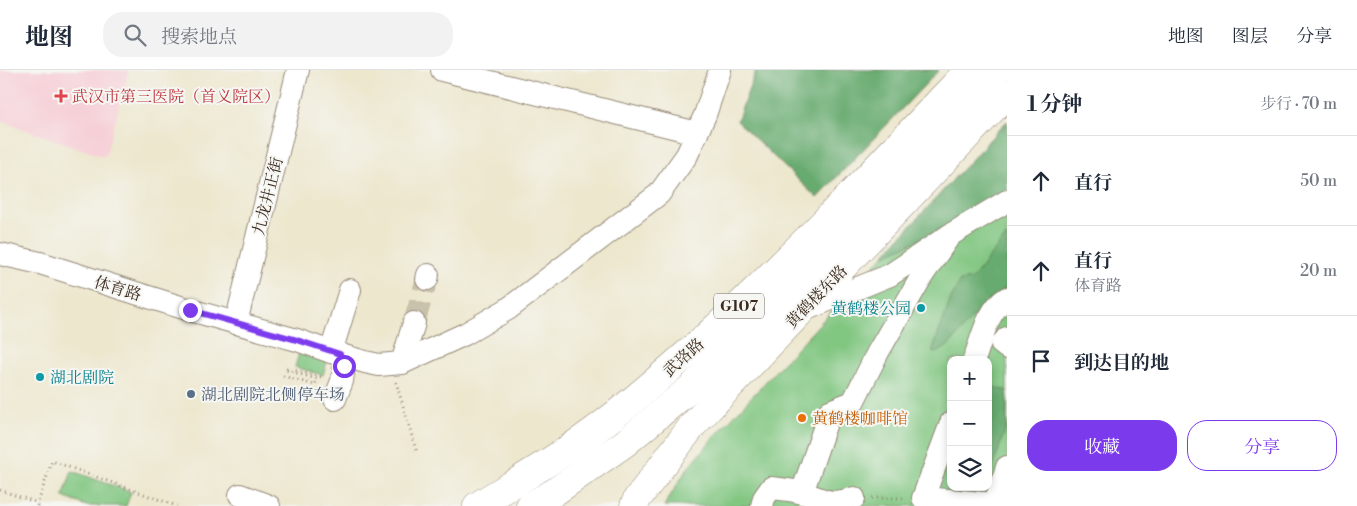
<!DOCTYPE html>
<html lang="zh">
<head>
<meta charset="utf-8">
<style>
	:root { --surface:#fff; --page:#f2f2f3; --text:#1f2937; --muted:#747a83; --line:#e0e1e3; --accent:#7c3aed }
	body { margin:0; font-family:"Libre Bodoni","Noto Serif SC",serif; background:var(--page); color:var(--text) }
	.controls { position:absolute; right:15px; bottom:15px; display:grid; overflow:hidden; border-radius:10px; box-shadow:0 2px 8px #0003 }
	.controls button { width:45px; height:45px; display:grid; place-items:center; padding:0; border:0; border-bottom:1px solid var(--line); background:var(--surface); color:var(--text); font:25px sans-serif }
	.stop { position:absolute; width:15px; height:15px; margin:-11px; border:4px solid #7c3aed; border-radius:50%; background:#fff }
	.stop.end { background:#7c3aed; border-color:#fff; box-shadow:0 1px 5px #0008 }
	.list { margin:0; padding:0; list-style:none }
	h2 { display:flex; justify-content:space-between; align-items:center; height:65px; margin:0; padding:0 20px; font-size:21px }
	h2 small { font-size:16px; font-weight:400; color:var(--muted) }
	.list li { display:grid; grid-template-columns:32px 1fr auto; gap:15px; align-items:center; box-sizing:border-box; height:90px; padding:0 20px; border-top:1px solid var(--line) }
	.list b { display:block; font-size:19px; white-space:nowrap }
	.list p { margin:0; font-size:16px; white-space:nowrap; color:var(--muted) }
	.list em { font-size:16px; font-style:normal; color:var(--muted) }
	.actions { display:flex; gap:10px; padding:15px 20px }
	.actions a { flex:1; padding:11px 0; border:1px solid var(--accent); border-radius:20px; text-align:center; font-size:18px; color:var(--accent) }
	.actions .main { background:var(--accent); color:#fff }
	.icon { flex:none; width:28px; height:28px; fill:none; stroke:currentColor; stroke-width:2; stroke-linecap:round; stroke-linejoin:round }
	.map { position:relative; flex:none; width:1007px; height:436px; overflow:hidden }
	header { display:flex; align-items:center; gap:30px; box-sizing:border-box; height:70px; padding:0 25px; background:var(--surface); border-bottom:1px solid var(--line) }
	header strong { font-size:24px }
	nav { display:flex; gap:28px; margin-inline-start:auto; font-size:18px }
	.search { width:350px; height:45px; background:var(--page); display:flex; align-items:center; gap:12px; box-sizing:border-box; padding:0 18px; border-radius:20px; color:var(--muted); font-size:19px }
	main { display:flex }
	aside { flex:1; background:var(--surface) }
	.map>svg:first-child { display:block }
</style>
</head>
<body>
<header>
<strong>地图</strong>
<div class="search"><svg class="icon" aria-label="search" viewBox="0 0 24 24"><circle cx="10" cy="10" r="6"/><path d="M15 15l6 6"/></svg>搜索地点</div>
<nav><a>地图</a><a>图层</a><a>分享</a></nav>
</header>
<main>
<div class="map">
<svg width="1007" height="436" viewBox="0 0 1007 436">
	<rect width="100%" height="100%" fill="#f6f6f2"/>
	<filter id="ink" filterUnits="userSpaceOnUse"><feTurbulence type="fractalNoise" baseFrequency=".02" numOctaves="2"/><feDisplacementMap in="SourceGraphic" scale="10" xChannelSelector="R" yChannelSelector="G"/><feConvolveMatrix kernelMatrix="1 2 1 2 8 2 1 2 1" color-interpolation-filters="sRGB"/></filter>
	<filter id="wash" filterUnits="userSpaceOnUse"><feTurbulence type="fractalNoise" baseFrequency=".0096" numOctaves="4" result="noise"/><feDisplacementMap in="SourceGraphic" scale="20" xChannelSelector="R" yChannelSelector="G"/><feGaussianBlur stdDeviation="1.12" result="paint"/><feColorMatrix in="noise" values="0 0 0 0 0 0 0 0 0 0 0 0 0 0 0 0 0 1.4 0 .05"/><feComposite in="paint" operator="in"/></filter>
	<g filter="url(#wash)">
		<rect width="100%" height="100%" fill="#ede7ce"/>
		<path fill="#f6cfd7" d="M0 0H129L105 87 0 51Z"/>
		<g fill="#81c681" stroke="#5e7850" fill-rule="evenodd">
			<path d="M1007 51V436H664L687 399 716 365 883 186ZM951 290H988V417H951Z"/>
			<path d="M300 280 328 288 323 305 295 297Z"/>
			<path d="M72 401 131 422 126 436H87L63 427Z"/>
		</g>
		<g fill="#68ab6f" stroke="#526a46">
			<path d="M756 0H939L817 128 737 51Z"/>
			<path d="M1007 51V120L970 142 927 166 883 186Z"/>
			<path d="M1007 165V217C991 227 976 243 964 257 955 268 948 279 935 283L932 282 951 228 960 211 972 209Z"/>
			<path d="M994 317 1007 321V354L988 412V342Z"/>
		</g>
	</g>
	<g filter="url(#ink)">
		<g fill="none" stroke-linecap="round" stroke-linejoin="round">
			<path stroke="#c9c1ab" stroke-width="22" stroke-dasharray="22 11" stroke-linecap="butt" d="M414 253 427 209"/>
			<defs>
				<g id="minor">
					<path d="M442 0 697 63"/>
					<path d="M0 184 40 193 190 240 297 270 331 282 365 292 379 295 402 293 465 264 508 239 659 124 687 85 705 45 720 0"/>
					<path d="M427 209 428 205"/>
					<path d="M804 240 890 205 950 165 1007 131"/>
					<path d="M236 253 298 0"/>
					<path d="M1007 268 1002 274 1007 278"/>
					<path d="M331 282 350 220"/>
					<path d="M974 290C982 269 987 240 1007 228"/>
					<path d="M402 293 414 253"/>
					<path d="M335 329 342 311 344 296 340 284"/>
					<path d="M951 353 923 428 995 434"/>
					<path d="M802 423 830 341 853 332 878 282 922 206 950 165"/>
					<path d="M240 425 269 436"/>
					<path d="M762 436 764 428 771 418C782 419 793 420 803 423 826 430 829 436 854 428"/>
					<path d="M994 436 1007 397"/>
				</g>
				<path id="major" d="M634 436 637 429 693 355 1007 24"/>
				<g id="highway">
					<path d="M477 436C521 409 566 383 607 351 642 324 675 294 708 265 799 181 884 90 969 0"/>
					<path d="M530 436 553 423 625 373 692 317 757 254 830 179 998 0"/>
				</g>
			</defs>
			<use href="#minor" stroke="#948876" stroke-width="24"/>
			<use href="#major" stroke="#948876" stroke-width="29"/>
			<use href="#highway" stroke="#948876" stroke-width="29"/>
			<g stroke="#948876" stroke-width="3" stroke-dasharray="1 4" stroke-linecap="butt">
				<path d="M286 298 322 307 321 310"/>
				<path d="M283 306 315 315 317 309 286 300"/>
				<path d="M396 312 417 383"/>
				<path d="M0 420 38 433"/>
				<path d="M872 428H904"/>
				<path d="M37 436 52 391 177 436"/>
			</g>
			<use href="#minor" stroke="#fff" stroke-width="22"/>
			<use href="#major" stroke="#fff" stroke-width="28"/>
			<use href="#highway" stroke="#fff" stroke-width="28"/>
		</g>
	</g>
	<g fill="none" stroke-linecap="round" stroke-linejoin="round" filter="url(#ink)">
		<path stroke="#7c3aed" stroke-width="6" d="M190 240 297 270 340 284 344 296"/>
	</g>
	<path fill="#e0444e" stroke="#f6f6f2" stroke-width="2" d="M58.5 18.5h5v5h5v5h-5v5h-5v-5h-5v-5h5z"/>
	<g fill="#0f9aa8" stroke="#f6f6f2" stroke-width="2">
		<circle cx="921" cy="238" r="5"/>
		<circle cx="40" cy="307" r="5"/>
	</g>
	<circle fill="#5c6f8a" stroke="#f6f6f2" stroke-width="2" cx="191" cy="324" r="5"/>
	<circle fill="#e8710a" stroke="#f6f6f2" stroke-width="2" cx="802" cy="348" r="5"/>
	<g text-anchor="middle" stroke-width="4" stroke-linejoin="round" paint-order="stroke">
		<rect fill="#f6f6f2" stroke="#73675e" stroke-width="1" x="714" y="223.5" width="50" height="25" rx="4"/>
		<g font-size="15" font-weight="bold" fill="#3b2a1e">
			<text x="739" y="241">G107</text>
		</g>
		<g font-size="16" fill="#be3a42" stroke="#f6f6f2" text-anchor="start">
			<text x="72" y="32">武汉市第三医院（首义院区）</text>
		</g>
		<g font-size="16" fill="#3b2a1e" stroke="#f6f6f2">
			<text transform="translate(267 126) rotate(-76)" y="6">九龙井正街</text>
			<text transform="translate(118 218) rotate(17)" y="6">体育路</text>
			<text transform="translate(816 226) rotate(-46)" y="6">黄鹤楼东路</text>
			<text transform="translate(683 287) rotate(-42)" y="6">武珞路</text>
		</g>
		<g font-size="16" fill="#0d838f" stroke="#f6f6f2" text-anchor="end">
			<text x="911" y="244">黄鹤楼公园</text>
			<text x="50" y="313" text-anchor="start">湖北剧院</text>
		</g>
		<g font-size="16" fill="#4e5e75" stroke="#f6f6f2" text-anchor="start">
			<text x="201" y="330">湖北剧院北侧停车场</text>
		</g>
		<g font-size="16" fill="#c56008" stroke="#f6f6f2" text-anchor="start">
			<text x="812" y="354">黄鹤楼咖啡馆</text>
		</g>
	</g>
</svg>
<div class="controls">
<button>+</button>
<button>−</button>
<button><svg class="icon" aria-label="layers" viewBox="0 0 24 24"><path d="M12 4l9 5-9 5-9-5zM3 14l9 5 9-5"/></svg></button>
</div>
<div class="stop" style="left:344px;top:296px"></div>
<div class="stop end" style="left:190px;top:240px"></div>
</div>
<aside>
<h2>1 分钟<small>步行 · 70 m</small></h2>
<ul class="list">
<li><svg class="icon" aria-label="ahead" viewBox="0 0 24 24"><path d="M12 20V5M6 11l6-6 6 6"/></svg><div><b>直行</b></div><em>50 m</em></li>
<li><svg class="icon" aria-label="ahead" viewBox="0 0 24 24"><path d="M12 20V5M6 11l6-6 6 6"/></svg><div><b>直行</b><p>体育路</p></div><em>20 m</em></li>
<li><svg class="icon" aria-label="arrive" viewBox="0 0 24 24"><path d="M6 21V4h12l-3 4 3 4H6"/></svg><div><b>到达目的地</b></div></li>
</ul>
<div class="actions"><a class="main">收藏</a><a>分享</a></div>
</aside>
</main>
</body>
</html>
